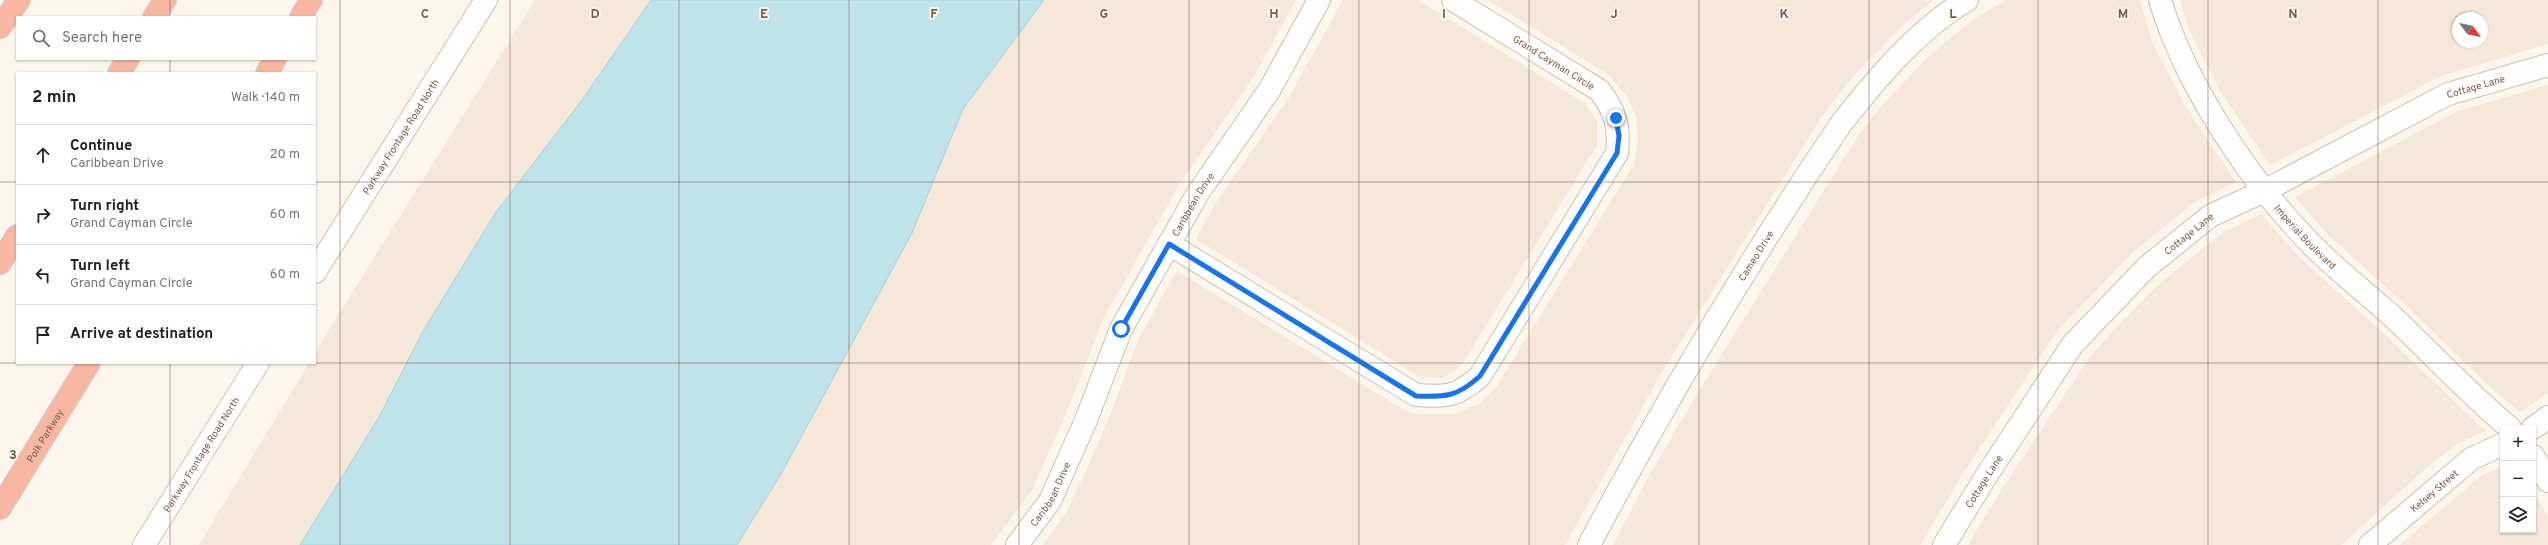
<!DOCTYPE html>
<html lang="en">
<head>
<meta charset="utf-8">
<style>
	:root { --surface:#fff; --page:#f2f2f2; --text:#222; --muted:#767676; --line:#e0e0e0 }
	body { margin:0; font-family:Overpass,sans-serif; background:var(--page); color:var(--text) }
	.controls { position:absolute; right:12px; bottom:12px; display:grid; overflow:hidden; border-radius:0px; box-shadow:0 1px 3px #0004 }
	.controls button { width:36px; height:36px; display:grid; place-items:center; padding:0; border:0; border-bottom:1px solid var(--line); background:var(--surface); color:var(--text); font:20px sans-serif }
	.compass { position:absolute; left:2452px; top:12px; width:36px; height:36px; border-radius:50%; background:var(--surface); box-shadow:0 1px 3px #0004; rotate:122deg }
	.stop { position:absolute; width:12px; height:12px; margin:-9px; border:3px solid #1a73e8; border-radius:50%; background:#fff }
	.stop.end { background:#1a73e8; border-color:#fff; box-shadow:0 1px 4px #0008 }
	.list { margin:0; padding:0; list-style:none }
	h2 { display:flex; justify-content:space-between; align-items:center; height:52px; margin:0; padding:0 16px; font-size:17px }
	h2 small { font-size:13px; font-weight:400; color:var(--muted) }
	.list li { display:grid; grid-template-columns:26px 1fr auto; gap:12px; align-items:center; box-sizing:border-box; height:60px; padding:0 16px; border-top:1px solid var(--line) }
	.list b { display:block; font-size:15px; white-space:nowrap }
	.list p { margin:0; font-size:13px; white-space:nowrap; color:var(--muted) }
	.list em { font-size:13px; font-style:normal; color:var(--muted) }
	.icon { flex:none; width:22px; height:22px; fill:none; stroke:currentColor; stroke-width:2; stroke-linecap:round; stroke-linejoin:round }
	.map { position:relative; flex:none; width:2548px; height:545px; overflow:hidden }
	.search { position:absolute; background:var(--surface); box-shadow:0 1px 3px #0004; left:16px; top:16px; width:300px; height:44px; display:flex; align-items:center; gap:10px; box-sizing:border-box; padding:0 14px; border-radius:0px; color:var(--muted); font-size:15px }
	.panel { position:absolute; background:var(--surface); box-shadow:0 1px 3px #0004; left:16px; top:72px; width:300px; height:292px; border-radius:0px }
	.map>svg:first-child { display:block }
</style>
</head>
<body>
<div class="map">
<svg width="2548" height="545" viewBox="0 0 2548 545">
	<rect width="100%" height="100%" fill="#fdf6ec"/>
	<g fill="#f5e8da" fill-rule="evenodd">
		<path d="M535 0H651L582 100 496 212 423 331 379 417 300 545H199L309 363H315V354L322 341Z"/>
		<path d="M1044 0H1296L1253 78 1180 183 1103 319 1067 411 1032 490 991 545H737L781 474 912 233 963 109Z"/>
		<path d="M1343 0H1418L1586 104 1597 121V145L1463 363 1452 373 1441 378 1420 377 1196 239 1215 204 1288 99Z"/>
		<path d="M1488 0H1933L1897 31 1852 78 1824 113 1662 372 1565 545H1043L1068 510 1105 428 1139 338 1177 271 1406 411 1417 414H1455L1480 403 1497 386 1634 164 1638 140 1636 117 1628 98 1609 75Z"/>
		<path d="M2006 0H2140L2152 42 2187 109 2236 182 2196 201 2133 252 2057 331 1967 467 1920 545H1613L1649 476 1697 394 1858 136 1883 104 1927 58 1971 21Z"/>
		<path d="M2180 0H2548V44L2441 76 2270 165 2221 92 2189 30ZM2458 18H2482V42H2458Z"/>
		<path d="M2548 85V393L2520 412 2491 388 2405 304 2327 234 2295 197 2458 111Z"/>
		<path d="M2261 214 2301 259 2379 329 2485 431 2457 444 2425 469 2341 545H1968L2002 489 2090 357 2122 321 2162 282 2222 233Z"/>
		<path d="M2503 466V530H2533V492L2548 516V545H2400L2482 475Z"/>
	</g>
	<path fill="#bfe3e8" stroke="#a5d3da" d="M651 0H1044L963 109 912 233 781 474 737 545H300L379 417 423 331 496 212 582 100Z"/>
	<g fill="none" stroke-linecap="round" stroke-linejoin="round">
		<defs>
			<g id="minor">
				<path id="s1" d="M2160 0C2186 86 2250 182 2313 246 2338 271 2366 293 2392 316 2432 354 2468 393 2510 428"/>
				<path d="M1169 244 1416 395C1446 397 1457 397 1480 376L1617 153C1620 127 1615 110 1599 90L1453 0"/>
				<path d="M2533 428 2548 417"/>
				<path d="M2533 456 2548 481"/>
				<path id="s2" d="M1017 545 1050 501 1086 420 1121 329 1198 193 1270 89 1319 0"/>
				<path id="s3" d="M1589 545C1665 402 1750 258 1841 124 1876 79 1917 30 1967 0"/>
				<path id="s4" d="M1944 545 1985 478 2073 344 2147 267 2210 216 2264 191 2448 94 2548 65"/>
				<path id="s5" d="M2370 545 2471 459 2503 444"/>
			</g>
			<g id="secondary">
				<path id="s6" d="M315 272 486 0"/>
				<path id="s7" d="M144 545 258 363"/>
			</g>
			<g id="motorway">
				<path d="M154 17 165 0"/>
				<path d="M301 17 311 0"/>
				<path d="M0 27 19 0"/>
				<path d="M119 73 128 59"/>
				<path d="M267 73 275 59"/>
				<path d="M0 263 17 236"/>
				<path id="s8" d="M0 508 89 363"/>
			</g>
		</defs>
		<use href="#minor" stroke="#d1beb0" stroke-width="24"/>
		<use href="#secondary" stroke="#d6c0b0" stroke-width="24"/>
		<use href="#motorway" stroke="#dad1cd" stroke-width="24"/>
		<use href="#minor" stroke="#fff" stroke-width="22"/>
		<use href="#secondary" stroke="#fff" stroke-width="22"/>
		<use href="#motorway" stroke="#f7b7a3" stroke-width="22"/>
	</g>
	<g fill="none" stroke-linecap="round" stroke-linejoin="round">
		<path stroke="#1a73e8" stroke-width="5" d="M1121 329 1169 244 1416 396C1446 397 1457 397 1480 376L1617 153 1619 136 1616 118"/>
	</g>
	<path fill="none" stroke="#7a5c4d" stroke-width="1" stroke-opacity="0.55" d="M170 0V17M340 0V545M510 0V545M679 0V545M849 0V545M1019 0V545M1189 0V545M1359 0V545M1529 0V545M1699 0V545M1869 0V545M2038 0V545M2208 0V545M2378 0V545M170 59V73M0 182H17M315 182H2548M0 363H2548M170 363V545"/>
	<g text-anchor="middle" stroke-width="3.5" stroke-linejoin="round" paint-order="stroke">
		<g font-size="10" fill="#7a5c4d" stroke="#fffaf3">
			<text transform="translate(1554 62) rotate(32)" y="4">Grand Cayman Circle</text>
			<text dy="4" stroke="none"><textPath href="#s4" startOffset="723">Cottage Lane</textPath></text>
			<text dy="4" stroke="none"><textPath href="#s6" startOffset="160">Parkway Frontage Road North</textPath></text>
			<text dy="4" stroke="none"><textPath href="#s2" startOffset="385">Caribbean Drive</textPath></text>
			<text dy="4" stroke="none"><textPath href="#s4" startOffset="399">Cottage Lane</textPath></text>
			<text dy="4" stroke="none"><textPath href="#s1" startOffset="280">Imperial Boulevard</textPath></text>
			<text dy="4" stroke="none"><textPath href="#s3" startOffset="334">Cameo Drive</textPath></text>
			<text dy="4" stroke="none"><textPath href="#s8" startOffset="85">Polk Parkway</textPath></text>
			<text dy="4" stroke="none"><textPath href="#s7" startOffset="107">Parkway Frontage Road North</textPath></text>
			<text dy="4" stroke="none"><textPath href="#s4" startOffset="75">Cottage Lane</textPath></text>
			<text dy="4" stroke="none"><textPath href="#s5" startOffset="84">Kelsey Street</textPath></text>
			<text dy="4" stroke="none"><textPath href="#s2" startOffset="61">Caribbean Drive</textPath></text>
		</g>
	</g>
	<g font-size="13" text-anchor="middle" font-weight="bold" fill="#7a5c4d" stroke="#fffaf3" stroke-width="3.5" stroke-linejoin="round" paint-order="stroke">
		<text x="425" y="18">C</text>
		<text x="595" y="18">D</text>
		<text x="764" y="18">E</text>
		<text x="934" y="18">F</text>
		<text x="1104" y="18">G</text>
		<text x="1274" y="18">H</text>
		<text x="1444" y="18">I</text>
		<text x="1614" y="18">J</text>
		<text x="1784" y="18">K</text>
		<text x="1953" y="18">L</text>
		<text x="2123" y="18">M</text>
		<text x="2293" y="18">N</text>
		<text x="13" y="459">3</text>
	</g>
</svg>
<div class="controls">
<button>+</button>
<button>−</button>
<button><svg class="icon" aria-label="layers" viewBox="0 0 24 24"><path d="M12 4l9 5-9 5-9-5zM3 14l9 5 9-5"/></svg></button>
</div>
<svg class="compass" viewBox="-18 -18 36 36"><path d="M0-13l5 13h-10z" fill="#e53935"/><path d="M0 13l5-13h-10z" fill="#767676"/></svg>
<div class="stop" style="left:1121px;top:329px"></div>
<div class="stop end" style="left:1616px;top:118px"></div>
<div class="search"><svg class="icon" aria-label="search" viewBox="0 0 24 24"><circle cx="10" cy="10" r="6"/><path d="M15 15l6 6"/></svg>Search here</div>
<section class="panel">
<h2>2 min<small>Walk · 140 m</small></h2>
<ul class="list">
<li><svg class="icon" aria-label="ahead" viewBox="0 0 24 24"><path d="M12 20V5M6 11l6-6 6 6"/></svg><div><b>Continue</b><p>Caribbean Drive</p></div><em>20 m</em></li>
<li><svg class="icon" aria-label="right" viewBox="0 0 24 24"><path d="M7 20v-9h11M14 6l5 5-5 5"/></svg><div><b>Turn right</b><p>Grand Cayman Circle</p></div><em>60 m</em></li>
<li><svg class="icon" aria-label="left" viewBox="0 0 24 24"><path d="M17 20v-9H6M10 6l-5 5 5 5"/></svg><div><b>Turn left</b><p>Grand Cayman Circle</p></div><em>60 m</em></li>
<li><svg class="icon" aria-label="arrive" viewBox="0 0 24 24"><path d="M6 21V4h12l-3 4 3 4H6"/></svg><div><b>Arrive at destination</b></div></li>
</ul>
</section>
</div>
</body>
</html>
